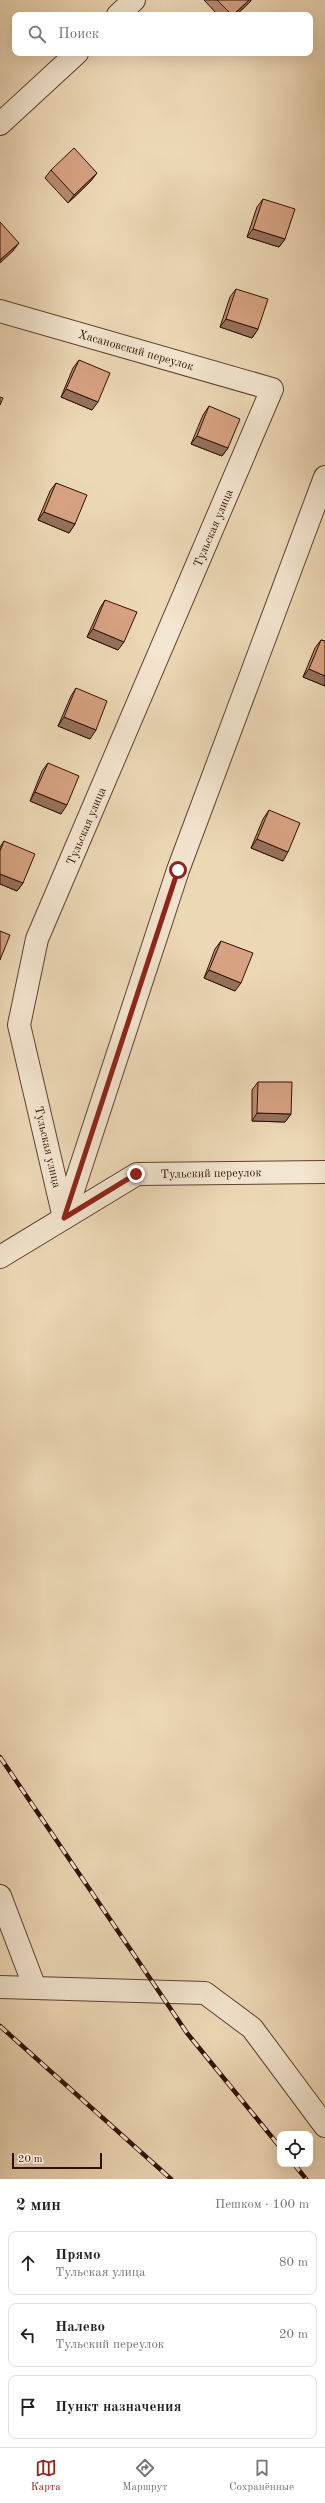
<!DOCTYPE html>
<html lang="ru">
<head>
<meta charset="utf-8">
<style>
	:root { --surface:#fff; --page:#f6f6f6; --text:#202124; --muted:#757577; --line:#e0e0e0; --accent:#8f2418 }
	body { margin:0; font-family:"Old Standard TT",serif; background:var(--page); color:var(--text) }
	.controls { position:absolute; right:12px; bottom:12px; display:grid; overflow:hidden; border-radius:8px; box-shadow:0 4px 16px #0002 }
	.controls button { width:36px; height:36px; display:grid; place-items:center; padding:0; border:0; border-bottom:1px solid var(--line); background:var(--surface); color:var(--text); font:20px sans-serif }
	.scale { position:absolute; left:12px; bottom:10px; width:90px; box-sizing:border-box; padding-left:4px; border:2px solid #2f0f03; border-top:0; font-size:11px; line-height:14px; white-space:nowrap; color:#2f0f03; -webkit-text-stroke:3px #f3e6d0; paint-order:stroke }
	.stop { position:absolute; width:12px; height:12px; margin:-9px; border:3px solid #8f2418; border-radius:50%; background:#fff }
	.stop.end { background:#8f2418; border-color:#fff; box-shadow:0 1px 4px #0008 }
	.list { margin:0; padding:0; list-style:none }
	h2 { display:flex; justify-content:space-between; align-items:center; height:52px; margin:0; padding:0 16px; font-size:17px }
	h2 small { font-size:13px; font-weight:400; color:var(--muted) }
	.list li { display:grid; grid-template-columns:26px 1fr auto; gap:12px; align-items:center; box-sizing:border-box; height:64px; margin:0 8px 8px; padding:0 8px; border:1px solid var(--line); border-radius:8px }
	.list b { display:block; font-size:15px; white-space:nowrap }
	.list p { margin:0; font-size:13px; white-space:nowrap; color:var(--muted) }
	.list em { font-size:13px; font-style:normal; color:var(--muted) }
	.icon { flex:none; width:22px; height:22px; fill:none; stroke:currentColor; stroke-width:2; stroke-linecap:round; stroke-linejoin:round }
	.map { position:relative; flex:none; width:325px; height:2179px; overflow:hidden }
	.search { position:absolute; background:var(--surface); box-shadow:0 4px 16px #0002; left:12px; right:12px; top:12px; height:44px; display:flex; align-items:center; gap:10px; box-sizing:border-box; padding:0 14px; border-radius:8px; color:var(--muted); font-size:15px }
	.sheet { height:268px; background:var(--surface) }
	nav { display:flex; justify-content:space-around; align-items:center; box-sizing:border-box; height:56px; border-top:1px solid var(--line); background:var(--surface); font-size:11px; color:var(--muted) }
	nav a { display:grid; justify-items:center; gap:2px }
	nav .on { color:var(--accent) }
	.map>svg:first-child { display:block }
</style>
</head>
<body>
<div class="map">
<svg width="325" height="2179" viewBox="0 0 325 2179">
	<rect width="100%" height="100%" fill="#edd8b6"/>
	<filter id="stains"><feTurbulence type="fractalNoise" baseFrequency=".005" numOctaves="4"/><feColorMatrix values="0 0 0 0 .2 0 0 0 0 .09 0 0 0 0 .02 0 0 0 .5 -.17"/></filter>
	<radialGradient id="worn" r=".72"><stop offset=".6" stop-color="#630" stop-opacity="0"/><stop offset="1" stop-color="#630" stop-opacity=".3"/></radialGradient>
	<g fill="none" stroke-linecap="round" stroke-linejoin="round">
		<defs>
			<g id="minor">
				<path d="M118 15 134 0"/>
				<path d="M0 124 77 53"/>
				<path d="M0 311 272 389 37 939 19 1025 64 1218"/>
				<path d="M64 1218 178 870 325 477"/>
				<path d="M0 1257 137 1174 325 1172"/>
				<path d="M0 1896 35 1988"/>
				<path d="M0 1987 205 1993 252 2028 325 2126"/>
			</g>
		</defs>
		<use href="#minor" stroke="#5e4130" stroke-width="24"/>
		<use href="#minor" stroke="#f3e6d0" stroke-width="22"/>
		<defs>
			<g id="rail">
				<path d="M0 1757 187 2033 280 2147"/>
				<path d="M0 2026 171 2179"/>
				<path d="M294 2164 306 2179"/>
			</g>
		</defs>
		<use href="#rail" stroke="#2f0f03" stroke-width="4.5"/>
		<use href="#rail" stroke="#f3e6d0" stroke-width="3" stroke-dasharray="9" stroke-linecap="butt"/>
	</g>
	<g fill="#b98b70" stroke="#2f0f03">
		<path d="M204 0H251L250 2 236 15H218Z"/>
		<path d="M51 170 91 181 68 203 45 178Z"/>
		<path d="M263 199 285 239 279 247 247 237 257 207Z"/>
		<path d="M236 289 258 329 252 338 220 327 230 297Z"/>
		<path d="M79 360 92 410 61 397 73 368Z"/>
		<path d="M209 406 228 448 222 456 191 444 203 415Z"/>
		<path d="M56 483 75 524 69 533 38 520 50 491Z"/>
		<path d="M105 600 118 650 87 637 100 608Z"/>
		<path d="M321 640 325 641V686L303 677 315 648Z"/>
		<path d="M76 688 90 739 58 726 71 696Z"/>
		<path d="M48 763 61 814 30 801 42 771Z"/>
		<path d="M269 810 283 861 251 848 263 819Z"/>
		<path d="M4 841 23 883 17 891 0 884V847Z"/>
		<path d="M221 941 235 991 204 978 215 949Z"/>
		<path d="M258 1082 291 1114 285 1122 252 1121V1090Z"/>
	</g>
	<g fill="#96715b" stroke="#2f0f03">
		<path d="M249 0H251L250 2 236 15H233Z"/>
		<path d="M97 173 91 181 68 203 74 195Z"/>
		<path d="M253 229 285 239 279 247 247 237Z"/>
		<path d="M19 243 13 251 0 263V260Z"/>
		<path d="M226 319 258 329 252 338 220 327Z"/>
		<path d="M66 389 98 402 92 410 61 397Z"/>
		<path d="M197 436 228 448 222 456 191 444Z"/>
		<path d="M44 512 75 524 69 533 38 520Z"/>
		<path d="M93 629 124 642 118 650 87 637Z"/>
		<path d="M309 669 325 676V686L303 677Z"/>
		<path d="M64 717 96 730 90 739 58 726Z"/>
		<path d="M35 792 67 805 61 814 30 801Z"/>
		<path d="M257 839 288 852 283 861 251 848Z"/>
		<path d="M0 874 23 883 17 891 0 884Z"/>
		<path d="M209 970 241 983 235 991 204 978Z"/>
		<path d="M257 1113 291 1114 285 1122 252 1121Z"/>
	</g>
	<g fill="#d7a282" stroke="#2f0f03">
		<path d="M217 0H249L233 15H232Z"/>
		<path d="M74 148 97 173 74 195 51 170Z"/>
		<path d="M263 199 295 209 285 239 253 229Z"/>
		<path d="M0 222 19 243 0 260Z"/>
		<path d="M236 289 268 299 258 329 226 319Z"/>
		<path d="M79 360 110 373 98 402 66 389Z"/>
		<path d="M0 397 3 398 0 405Z"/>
		<path d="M209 406 240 419 228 448 197 436Z"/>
		<path d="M56 483 87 495 75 524 44 512Z"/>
		<path d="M105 600 137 612 124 642 93 629Z"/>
		<path d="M321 640 325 641V676L309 669Z"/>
		<path d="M76 688 107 701 96 730 64 717Z"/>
		<path d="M48 763 79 776 67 805 35 792Z"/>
		<path d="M269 810 300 823 288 852 257 839Z"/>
		<path d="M4 841 35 854 23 883 0 874V851Z"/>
		<path d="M0 931 10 935 0 960Z"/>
		<path d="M221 941 253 953 241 983 209 970Z"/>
		<path d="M258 1082H292L291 1114 257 1113Z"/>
	</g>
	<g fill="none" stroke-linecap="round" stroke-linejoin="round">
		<path stroke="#8f2418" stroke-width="5" d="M136 1174 64 1218 178 870"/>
	</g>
	<g text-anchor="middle" stroke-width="4" stroke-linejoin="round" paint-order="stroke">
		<g font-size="12" fill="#2f0f03" stroke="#f3e6d0">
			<text transform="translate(136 350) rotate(16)" y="4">Хасановский переулок</text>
			<text transform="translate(213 528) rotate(-67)" y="4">Тульская улица</text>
			<text transform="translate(86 826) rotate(-67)" y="4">Тульская улица</text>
			<text transform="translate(48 1147) rotate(77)" y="4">Тульская улица</text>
			<text transform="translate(211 1173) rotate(-1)" y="4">Тульский переулок</text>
		</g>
	</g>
	<rect width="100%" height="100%" filter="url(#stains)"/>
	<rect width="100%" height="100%" fill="url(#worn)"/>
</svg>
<div class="controls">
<button><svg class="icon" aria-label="locate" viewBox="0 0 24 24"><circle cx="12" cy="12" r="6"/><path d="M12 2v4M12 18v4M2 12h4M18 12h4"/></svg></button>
</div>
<div class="scale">20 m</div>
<div class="stop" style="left:178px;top:870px"></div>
<div class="stop end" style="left:136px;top:1174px"></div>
<div class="search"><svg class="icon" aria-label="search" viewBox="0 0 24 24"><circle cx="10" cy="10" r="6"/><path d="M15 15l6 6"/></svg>Поиск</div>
</div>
<section class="sheet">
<h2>2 мин<small>Пешком · 100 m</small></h2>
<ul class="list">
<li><svg class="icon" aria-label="ahead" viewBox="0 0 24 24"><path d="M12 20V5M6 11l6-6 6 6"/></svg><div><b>Прямо</b><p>Тульская улица</p></div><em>80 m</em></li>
<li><svg class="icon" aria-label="left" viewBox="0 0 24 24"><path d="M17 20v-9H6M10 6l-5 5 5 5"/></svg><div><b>Налево</b><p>Тульский переулок</p></div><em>20 m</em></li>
<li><svg class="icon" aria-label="arrive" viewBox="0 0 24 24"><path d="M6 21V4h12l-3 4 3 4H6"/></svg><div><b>Пункт назначения</b></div></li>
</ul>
</section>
<nav>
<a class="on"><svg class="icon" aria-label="map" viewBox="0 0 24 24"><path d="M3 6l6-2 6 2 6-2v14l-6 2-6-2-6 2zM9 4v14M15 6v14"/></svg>Карта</a>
<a><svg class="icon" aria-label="directions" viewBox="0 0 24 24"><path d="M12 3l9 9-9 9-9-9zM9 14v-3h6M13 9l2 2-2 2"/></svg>Маршрут</a>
<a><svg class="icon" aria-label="saved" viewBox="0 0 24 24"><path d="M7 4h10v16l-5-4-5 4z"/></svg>Сохранённые</a>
</nav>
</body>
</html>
